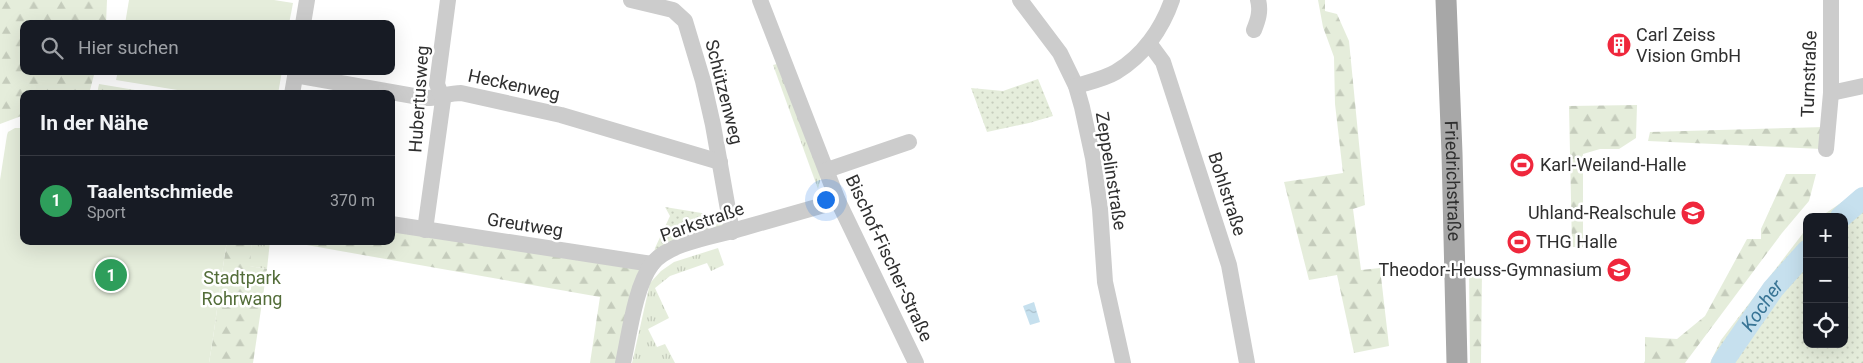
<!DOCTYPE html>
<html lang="de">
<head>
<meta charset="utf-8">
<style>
	:root { --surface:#171b24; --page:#20242c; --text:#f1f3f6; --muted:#9ea1a6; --line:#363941; --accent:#ef273c }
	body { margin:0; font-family:Roboto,sans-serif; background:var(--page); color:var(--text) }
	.controls { position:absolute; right:15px; bottom:15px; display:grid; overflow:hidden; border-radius:10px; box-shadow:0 5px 20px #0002 }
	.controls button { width:45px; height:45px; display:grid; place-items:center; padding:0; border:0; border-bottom:1px solid var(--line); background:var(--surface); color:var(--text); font:25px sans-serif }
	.you { position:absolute; left:825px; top:199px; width:18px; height:18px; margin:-12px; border:4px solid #fff; border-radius:50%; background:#1a73e8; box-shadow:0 0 0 8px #1a73e833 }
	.badge { display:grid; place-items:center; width:32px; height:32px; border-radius:50%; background:var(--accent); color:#fff; font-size:16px; font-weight:700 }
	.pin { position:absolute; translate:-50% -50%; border:2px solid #fff; box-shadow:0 1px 5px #0006 }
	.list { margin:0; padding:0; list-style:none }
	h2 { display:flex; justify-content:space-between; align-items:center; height:65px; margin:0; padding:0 20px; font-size:21px }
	h2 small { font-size:16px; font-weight:400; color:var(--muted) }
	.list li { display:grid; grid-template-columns:32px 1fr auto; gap:15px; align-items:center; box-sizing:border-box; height:90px; padding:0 20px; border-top:1px solid var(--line) }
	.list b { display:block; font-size:19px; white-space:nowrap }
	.list p { margin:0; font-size:16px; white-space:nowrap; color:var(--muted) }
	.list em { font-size:16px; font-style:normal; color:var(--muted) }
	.icon { flex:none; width:28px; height:28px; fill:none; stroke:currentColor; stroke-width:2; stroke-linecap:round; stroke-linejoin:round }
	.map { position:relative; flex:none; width:1863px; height:363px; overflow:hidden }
	.search { position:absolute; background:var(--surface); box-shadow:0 5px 20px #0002; left:20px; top:20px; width:375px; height:55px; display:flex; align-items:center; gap:12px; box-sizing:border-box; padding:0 18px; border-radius:10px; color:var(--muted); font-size:19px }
	.panel { position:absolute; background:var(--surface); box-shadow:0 5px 20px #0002; left:20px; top:90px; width:375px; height:155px; border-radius:10px }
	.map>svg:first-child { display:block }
</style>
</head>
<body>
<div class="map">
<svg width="1863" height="363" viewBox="0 0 1863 363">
	<defs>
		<pattern id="grass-tufts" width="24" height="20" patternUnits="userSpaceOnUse" patternTransform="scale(1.25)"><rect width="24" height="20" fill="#e5eddb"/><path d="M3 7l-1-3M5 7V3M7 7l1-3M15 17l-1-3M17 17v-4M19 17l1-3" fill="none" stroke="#c5ccbc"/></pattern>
		<pattern id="forest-firs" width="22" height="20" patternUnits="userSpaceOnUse" patternTransform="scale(1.25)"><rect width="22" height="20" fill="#e5eddb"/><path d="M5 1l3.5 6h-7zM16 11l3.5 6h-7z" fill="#c5ccbc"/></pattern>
		<pattern id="park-dots" width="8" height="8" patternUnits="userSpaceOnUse" patternTransform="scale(1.25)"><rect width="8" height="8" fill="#e5eddb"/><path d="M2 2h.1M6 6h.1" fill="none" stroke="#c5ccbc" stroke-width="1.8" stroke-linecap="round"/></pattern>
		<pattern id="water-ripples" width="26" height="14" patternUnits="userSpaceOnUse" patternTransform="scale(1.25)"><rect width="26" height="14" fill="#c6e0ee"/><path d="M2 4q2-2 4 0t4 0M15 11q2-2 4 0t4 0" fill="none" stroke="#aac0cc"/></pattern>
	</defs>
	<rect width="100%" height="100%" fill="#fff"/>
	<g fill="url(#grass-tufts)">
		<path d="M781 63 821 177 818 189 773 65Z"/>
		<path d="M252 241H270L267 269 249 266Z"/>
		<path d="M718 248 724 265 711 271 707 263 670 276 655 288 669 318 648 329 657 347 665 344 675 363H632L650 283 661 271 674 262Z"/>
	</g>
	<g fill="url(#forest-firs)">
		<path d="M0 0H107L106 24H24V71H95L89 94H24V115L0 124Z"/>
		<path d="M1318 0H1325V11L1337 14 1349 41 1365 205 1353 209 1361 270 1380 268 1389 346 1354 353 1337 275 1309 280 1284 182 1343 173 1335 104 1334 57 1323 27Z"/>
		<path d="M99 84 159 94H97Z"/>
		<path d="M1637 105 1636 138 1619 149H1600L1583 154V247H1572L1569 106Z"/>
		<path d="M1825 127 1822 149 1648 141 1650 132Z"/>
		<path d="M1786 174H1816L1809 201 1782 233 1685 363H1644L1645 361V337L1677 339 1705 316 1747 239H1761V229Z"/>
		<path d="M391 224 652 264 625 363H590L600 297 284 241H391Z"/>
		<path d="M227 241H252L250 266 267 269 253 363H209C216 323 220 282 227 241Z"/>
		<path d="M1469 267H1482L1481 363H1470Z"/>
	</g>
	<g fill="url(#park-dots)">
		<path d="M1038 79 1053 116 1029 123 987 132 971 88 1003 91Z"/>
		<path d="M1863 188V363H1710L1721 340 1807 228V344H1844V217H1820Z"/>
		<path d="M665 207 726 217 728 229 653 259 655 248 670 216Z"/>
	</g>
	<g fill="#e5eddb">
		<path d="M129 0H274L293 3 289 24H125Z"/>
		<path d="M118 71H282L278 94H202L116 80Z"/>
		<path d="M15 128H24V241H227C220 282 216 323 209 363H0V180L7 135 8 132Z"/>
	</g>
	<path fill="url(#water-ripples)" d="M1034 302 1040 322 1030 325 1023 306Z"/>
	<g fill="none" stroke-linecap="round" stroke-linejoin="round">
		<g stroke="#c6e0ee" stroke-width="22">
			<path d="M1841 217 1863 198"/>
			<path id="s1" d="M1722 363 1773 289 1807 251"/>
		</g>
		<g stroke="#ccc" stroke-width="16">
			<path d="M631 0 673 10 685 21 703 81 713 125 732 232"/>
			<path d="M760 0 838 201 916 363"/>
			<path d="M1020 0 1060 53 1076 86 1082 107 1093 158 1100 209 1105 282 1123 363"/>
			<path d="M303 24 307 0"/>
			<path d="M1254 30C1258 20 1261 11 1258 0"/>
			<path d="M1149 43 1163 62 1229 265 1247 363"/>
			<path d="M295 75 425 98C437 99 448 93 461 93L561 115 720 162"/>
			<path d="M1076 86C1089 82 1104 79 1116 72 1143 56 1162 29 1172 0"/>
			<path d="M1831 93 1863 86"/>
			<path d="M292 94 296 71"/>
			<path d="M1826 149 1831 93V0"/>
			<path d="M827 170 909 142"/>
			<path d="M391 224 652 264"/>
			<path d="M425 230 443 100 437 84 448 0"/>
			<path d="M623 363C629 336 635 286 652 264 669 242 717 236 743 228 775 219 807 210 838 201"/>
		</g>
		<path stroke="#a7a7a7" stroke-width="21" id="s2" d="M1446 0 1452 153 1457 363"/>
	</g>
	<defs>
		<symbol id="building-disc" viewBox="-11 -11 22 22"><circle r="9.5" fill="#ef273c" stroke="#fff"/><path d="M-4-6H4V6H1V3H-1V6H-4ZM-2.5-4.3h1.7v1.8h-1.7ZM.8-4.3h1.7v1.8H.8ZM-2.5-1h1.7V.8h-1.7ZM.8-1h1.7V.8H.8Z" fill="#fff"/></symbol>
		<symbol id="stadium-disc" viewBox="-11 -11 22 22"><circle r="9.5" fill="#ef273c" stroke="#fff"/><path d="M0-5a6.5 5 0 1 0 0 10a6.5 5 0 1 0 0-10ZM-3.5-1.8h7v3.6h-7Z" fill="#fff"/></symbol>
		<symbol id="school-disc" viewBox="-11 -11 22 22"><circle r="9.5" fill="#ef273c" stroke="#fff"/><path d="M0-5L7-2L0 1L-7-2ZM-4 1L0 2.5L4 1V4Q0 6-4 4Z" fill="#fff"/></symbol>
	</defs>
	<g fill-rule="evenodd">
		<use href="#building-disc" x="1605" y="31" width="28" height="28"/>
		<use href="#stadium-disc" x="1508" y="151" width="28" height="28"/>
		<use href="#school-disc" x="1679" y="199" width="28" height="28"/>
		<use href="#stadium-disc" x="1505" y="228" width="28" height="28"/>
		<use href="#school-disc" x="1605" y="256" width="28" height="28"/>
	</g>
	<g text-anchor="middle" stroke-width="5" stroke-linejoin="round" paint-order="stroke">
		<g font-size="18" fill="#2f2f2f" stroke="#fff" text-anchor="start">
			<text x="1636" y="41">Carl Zeiss<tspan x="1636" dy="21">Vision GmbH</tspan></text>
			<text x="1540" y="171">Karl-Weiland-Halle</text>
			<text x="1676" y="219" text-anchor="end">Uhland-Realschule</text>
			<text x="1536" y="248">THG Halle</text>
			<text x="1602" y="276" text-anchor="end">Theodor-Heuss-Gymnasium</text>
		</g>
		<g font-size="18" fill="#2f2f2f" stroke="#fff">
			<text transform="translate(1809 74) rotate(-88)" y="6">Turnstraße</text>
			<text transform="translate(514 85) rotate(12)" y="6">Heckenweg</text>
			<text transform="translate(724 92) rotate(76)" y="6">Schützenweg</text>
			<text transform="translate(419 99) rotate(-86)" y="6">Hubertusweg</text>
			<text transform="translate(1111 171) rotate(81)" y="6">Zeppelinstraße</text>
			<text dy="6" stroke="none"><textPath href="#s2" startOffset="181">Friedrichstraße</textPath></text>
			<text transform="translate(1227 194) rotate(72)" y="6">Bohlstraße</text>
			<text transform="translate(702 222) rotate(-19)" y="6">Parkstraße</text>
			<text transform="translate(525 225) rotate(9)" y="6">Greutweg</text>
			<text transform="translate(889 258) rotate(65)" y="6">Bischof-Fischer-Straße</text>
		</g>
		<g font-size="18" fill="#536d39" stroke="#fff">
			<text x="242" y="284">Stadtpark<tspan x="242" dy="21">Rohrwang</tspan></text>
		</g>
		<g font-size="19" font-style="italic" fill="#387495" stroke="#fff">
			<text dy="7" stroke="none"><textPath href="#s1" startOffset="70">Kocher</textPath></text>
		</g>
	</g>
</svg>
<div class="controls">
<button>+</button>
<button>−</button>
<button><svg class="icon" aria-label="locate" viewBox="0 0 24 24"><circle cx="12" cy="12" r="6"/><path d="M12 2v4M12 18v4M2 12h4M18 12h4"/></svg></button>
</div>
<div class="you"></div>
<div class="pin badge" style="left:111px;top:275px;background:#2e9e5b">1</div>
<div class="search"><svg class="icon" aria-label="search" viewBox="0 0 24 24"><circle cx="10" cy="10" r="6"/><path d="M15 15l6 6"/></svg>Hier suchen</div>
<section class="panel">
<h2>In der Nähe<small></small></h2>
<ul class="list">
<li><span class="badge" style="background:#2e9e5b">1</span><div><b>Taalentschmiede</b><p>Sport</p></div><em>370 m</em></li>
</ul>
</section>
</div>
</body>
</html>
